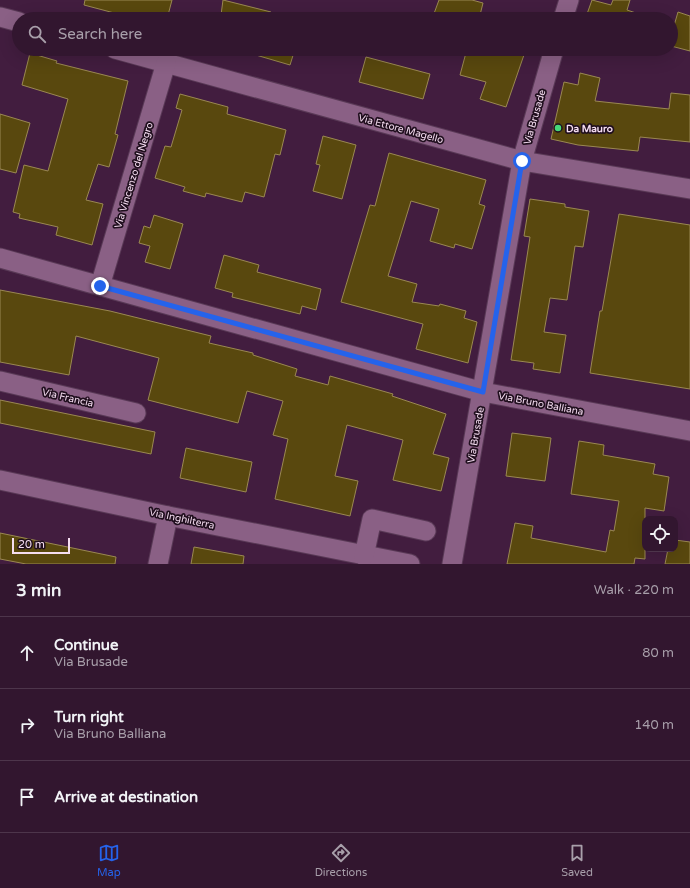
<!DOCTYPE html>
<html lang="en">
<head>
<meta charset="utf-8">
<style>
	:root { --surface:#32162f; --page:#3d233b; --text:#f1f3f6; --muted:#a89faa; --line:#4d354b; --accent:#2563eb }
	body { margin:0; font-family:"Varela Round",sans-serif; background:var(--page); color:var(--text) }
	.controls { position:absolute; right:12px; bottom:12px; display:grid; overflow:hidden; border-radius:8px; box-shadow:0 4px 16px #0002 }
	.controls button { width:36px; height:36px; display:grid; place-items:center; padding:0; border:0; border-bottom:1px solid var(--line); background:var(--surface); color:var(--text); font:20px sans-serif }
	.scale { position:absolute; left:12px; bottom:10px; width:58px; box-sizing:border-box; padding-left:4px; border:2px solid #f5ddf1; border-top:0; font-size:11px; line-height:14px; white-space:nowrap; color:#f5ddf1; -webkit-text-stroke:3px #200f1e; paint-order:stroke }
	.stop { position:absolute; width:12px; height:12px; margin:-9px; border:3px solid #2563eb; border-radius:50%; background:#fff }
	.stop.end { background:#2563eb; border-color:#fff; box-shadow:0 1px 4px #0008 }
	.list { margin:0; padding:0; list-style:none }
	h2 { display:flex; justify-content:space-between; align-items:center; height:52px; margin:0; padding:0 16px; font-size:17px }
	h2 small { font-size:13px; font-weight:400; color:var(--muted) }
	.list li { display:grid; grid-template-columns:26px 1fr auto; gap:12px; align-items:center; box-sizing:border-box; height:72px; padding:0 16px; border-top:1px solid var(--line) }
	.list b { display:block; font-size:15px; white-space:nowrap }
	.list p { margin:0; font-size:13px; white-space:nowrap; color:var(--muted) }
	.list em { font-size:13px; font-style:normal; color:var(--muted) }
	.icon { flex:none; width:22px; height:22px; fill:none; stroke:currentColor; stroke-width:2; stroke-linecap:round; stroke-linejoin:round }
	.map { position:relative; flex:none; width:690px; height:564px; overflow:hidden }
	.search { position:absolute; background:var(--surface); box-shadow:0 4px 16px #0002; left:12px; right:12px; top:12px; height:44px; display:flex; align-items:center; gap:10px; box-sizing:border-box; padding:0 14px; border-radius:22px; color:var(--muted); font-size:15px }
	.sheet { height:268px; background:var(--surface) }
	nav { display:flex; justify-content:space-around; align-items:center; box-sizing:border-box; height:56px; border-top:1px solid var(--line); background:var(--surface); font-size:11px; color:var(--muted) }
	nav a { display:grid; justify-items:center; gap:2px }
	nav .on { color:var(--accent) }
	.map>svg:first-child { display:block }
</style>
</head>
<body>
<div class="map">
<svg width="690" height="564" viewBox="0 0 690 564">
	<rect width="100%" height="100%" fill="#421d3f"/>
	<g fill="#59480e" stroke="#9a8852">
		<path d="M85 0H172L167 19H137L84 5Z"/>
		<path d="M223 0 271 12 269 19H243L221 15Z"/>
		<path d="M439 0H472L483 3 479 19H432Z"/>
		<path d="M592 0 611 5 613 0H630L627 10 645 16V19H594L595 17 587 14Z"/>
		<path d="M678 12 690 16V51L671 46V36Z"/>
		<path d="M249 49H295L290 65 249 53Z"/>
		<path d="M467 49H526L506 107 480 99 486 82 460 75Z"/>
		<path d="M30 53 57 61 56 63 128 81 115 134 118 135 109 167 98 164 86 200 103 204 92 245 56 235 58 227 19 218 20 214 13 212 24 165 48 171 68 99 22 85Z"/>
		<path d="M366 57 430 74 423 99 359 82Z"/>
		<path d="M580 73 600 78 595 101 669 109 671 93 690 95V142L640 137 638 151 578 145 551 139 564 82 578 85Z"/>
		<path d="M180 94 228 107 227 114 286 130 280 155 275 154 264 197 245 192 242 202 206 193 205 197 183 191 185 187 155 178 165 146 171 147 182 110 176 108Z"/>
		<path d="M0 114 30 123 16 173 0 169Z"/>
		<path d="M323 136 356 145 342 199 313 191 320 165 316 164Z"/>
		<path d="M389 153 486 180 479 204 485 206 472 249 455 244 454 248 430 241 439 209 411 201 388 276 417 284 412 302 439 306 440 304 466 311 464 318 477 322 468 363 416 349 423 324 341 302 370 205 375 206Z"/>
		<path d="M530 199 565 204V207L589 211 583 247 575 246 567 300 550 298 544 332 566 335 560 373 533 369 534 363 511 360 530 237 524 236Z"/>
		<path d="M619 214 690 225V389L590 373 600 311H602Z"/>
		<path d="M154 215 183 224 170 269 145 262 150 246 139 243 144 226 150 228Z"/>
		<path d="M224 255 259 265 257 272 321 289 316 310 302 306 300 314 232 297 233 293 215 288Z"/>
		<path d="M0 290 110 311 211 336 209 343 253 353V355L297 369 295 376 328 385 330 376 393 394 392 396 446 414 433 454 449 458 441 491 393 480 403 440 347 425 335 476 358 481 350 516 275 499 288 439 273 435 283 401 247 391 238 423 148 400 159 358 76 336 69 375 0 362Z"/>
		<path d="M0 400 155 432 151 454 0 423Z"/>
		<path d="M512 433 551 438 545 481 506 476Z"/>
		<path d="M579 441 604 445 603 455 655 464 653 474 669 477 664 511 645 508V559L635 558 634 564H507L515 523 533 526 531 538 606 552 610 530 614 531 619 501 571 494Z"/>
		<path d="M186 448 252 462 246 492 180 478Z"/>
		<path d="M0 533 116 557 115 564H26L0 559Z"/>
		<path d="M675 540 690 542V564H665L668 549H675Z"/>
		<path d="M194 547 244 556 243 564H191Z"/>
	</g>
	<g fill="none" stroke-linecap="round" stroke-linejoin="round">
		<defs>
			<g id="street">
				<path d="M0 17 19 22"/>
				<path d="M563 19 569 0"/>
				<path d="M115 49 522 161 690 189"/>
				<path d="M0 258 483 392 690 431"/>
				<path d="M100 286 166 63"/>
				<path d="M0 381 136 413"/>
				<path d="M0 480 168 516 410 564"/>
				<path d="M364 556 372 519 426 531"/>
				<path d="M158 564 168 516"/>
				<path d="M452 564 522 161 554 49"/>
			</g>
		</defs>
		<use href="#street" stroke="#593956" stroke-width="21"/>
		<use href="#street" stroke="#8a6085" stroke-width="19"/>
	</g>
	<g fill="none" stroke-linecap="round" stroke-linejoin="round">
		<path stroke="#2563eb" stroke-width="5" d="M100 286 483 392 522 161"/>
	</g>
	<circle fill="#47d779" stroke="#200f1e" stroke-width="1.5" cx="558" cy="128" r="4"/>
	<g text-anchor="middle" stroke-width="3.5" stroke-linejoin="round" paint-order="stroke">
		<g font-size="10" fill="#f5ddf1" stroke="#200f1e">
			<text transform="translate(534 117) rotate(-74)" y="4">Via Brusade</text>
			<text transform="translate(401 128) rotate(15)" y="4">Via Ettore Magello</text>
			<text transform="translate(133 175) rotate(-73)" y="4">Via Vincenzo del Negro</text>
			<text transform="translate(68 397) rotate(13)" y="4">Via Francia</text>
			<text transform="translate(541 403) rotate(11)" y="4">Via Bruno Balliana</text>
			<text transform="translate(475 435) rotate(-80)" y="4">Via Brusade</text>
			<text transform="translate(182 518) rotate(12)" y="4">Via Inghilterra</text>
		</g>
		<g font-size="10" font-weight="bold" fill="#f5ddf1" stroke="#200f1e" text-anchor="start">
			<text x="566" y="132">Da Mauro</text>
		</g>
	</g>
</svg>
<div class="controls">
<button><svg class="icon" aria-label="locate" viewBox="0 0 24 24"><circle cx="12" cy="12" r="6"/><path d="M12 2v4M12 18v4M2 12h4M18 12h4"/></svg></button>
</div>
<div class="scale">20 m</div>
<div class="stop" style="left:522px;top:161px"></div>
<div class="stop end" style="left:100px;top:286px"></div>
<div class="search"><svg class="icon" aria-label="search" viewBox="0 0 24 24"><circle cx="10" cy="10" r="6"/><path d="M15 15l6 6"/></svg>Search here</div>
</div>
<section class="sheet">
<h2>3 min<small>Walk · 220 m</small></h2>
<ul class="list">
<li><svg class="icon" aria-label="ahead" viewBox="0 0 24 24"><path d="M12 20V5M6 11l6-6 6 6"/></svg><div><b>Continue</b><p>Via Brusade</p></div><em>80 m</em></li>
<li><svg class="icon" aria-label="right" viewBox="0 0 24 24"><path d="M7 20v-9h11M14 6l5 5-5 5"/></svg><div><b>Turn right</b><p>Via Bruno Balliana</p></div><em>140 m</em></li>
<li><svg class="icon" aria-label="arrive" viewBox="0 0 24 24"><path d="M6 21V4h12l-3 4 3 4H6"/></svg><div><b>Arrive at destination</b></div></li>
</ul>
</section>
<nav>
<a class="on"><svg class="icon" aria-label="map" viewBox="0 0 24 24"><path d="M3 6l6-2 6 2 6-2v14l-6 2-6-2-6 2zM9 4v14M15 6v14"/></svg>Map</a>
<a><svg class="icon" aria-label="directions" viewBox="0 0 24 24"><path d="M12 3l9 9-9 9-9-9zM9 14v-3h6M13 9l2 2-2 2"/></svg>Directions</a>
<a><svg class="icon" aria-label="saved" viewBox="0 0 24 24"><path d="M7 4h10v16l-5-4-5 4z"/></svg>Saved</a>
</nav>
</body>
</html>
